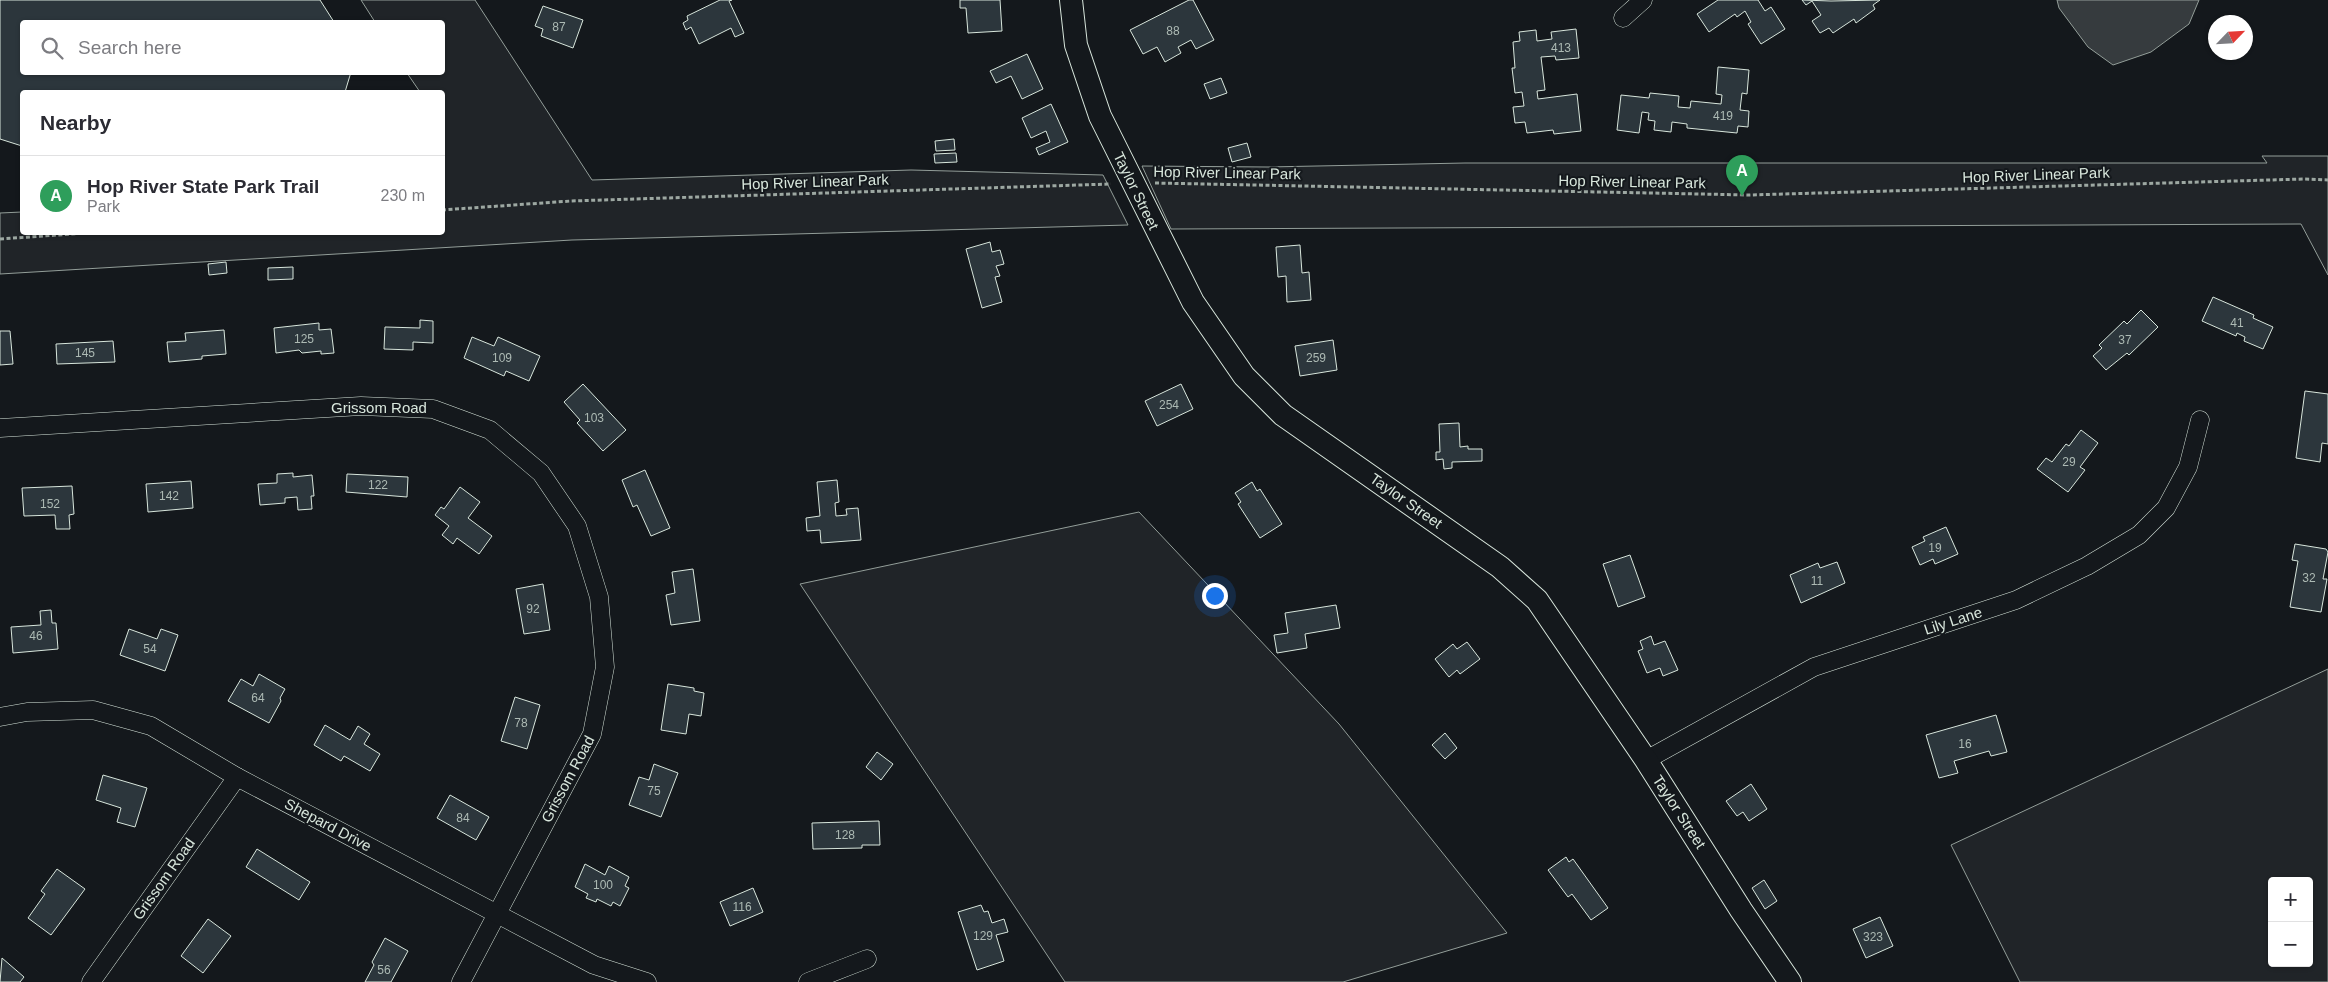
<!DOCTYPE html>
<html lang="en">
<head>
<meta charset="utf-8">
<style>
	:root { --surface:#fff; --page:#f7f7f7; --text:#2b2b33; --muted:#7c7c81; --line:#e1e1e2; --accent:#8a6a3f }
	body { margin:0; font-family:Helvetica,sans-serif; background:var(--page); color:var(--text) }
	.controls { position:absolute; right:15px; bottom:15px; display:grid; overflow:hidden; border-radius:5px; box-shadow:0 1px 4px #0004 }
	.controls button { width:45px; height:45px; display:grid; place-items:center; padding:0; border:0; border-bottom:1px solid var(--line); background:var(--surface); color:var(--text); font:25px sans-serif }
	.compass { position:absolute; left:2208px; top:15px; width:45px; height:45px; border-radius:50%; background:var(--surface); box-shadow:0 1px 4px #0004; rotate:65deg }
	.you { position:absolute; left:1214px; top:595px; width:18px; height:18px; margin:-12px; border:4px solid #fff; border-radius:50%; background:#1a73e8; box-shadow:0 0 0 8px #1a73e833 }
	.badge { display:grid; place-items:center; width:32px; height:32px; border-radius:50%; background:var(--accent); color:#fff; font-size:16px; font-weight:700 }
	.pin { position:absolute; translate:-50% -41px; filter:drop-shadow(0 1px 2px #0008) }
	.pin::after { content:''; position:absolute; top:26px; width:18px; height:15px; background:inherit; clip-path:polygon(0 0,100% 0,50% 100%) }
	.list { margin:0; padding:0; list-style:none }
	h2 { display:flex; justify-content:space-between; align-items:center; height:65px; margin:0; padding:0 20px; font-size:21px }
	h2 small { font-size:16px; font-weight:400; color:var(--muted) }
	.list li { display:grid; grid-template-columns:32px 1fr auto; gap:15px; align-items:center; box-sizing:border-box; height:80px; padding:0 20px; border-top:1px solid var(--line) }
	.list b { display:block; font-size:19px; white-space:nowrap }
	.list p { margin:0; font-size:16px; white-space:nowrap; color:var(--muted) }
	.list em { font-size:16px; font-style:normal; color:var(--muted) }
	.icon { flex:none; width:28px; height:28px; fill:none; stroke:currentColor; stroke-width:2; stroke-linecap:round; stroke-linejoin:round }
	.map { position:relative; flex:none; width:2328px; height:982px; overflow:hidden }
	.search { position:absolute; background:var(--surface); box-shadow:0 1px 4px #0004; left:20px; top:20px; width:425px; height:55px; display:flex; align-items:center; gap:12px; box-sizing:border-box; padding:0 18px; border-radius:5px; color:var(--muted); font-size:19px }
	.panel { position:absolute; background:var(--surface); box-shadow:0 1px 4px #0004; left:20px; top:90px; width:425px; height:145px; border-radius:5px }
	.map>svg:first-child { display:block }
</style>
</head>
<body>
<div class="map">
<svg width="2328" height="982" viewBox="0 0 2328 982">
	<rect width="100%" height="100%" fill="#14181c"/>
	<g fill="#202428" stroke="#939e99" fill-rule="evenodd">
		<path d="M361 0H475L592 180 911 170 1103 175 1128 225 572 240 0 274V213L22 212V232H442V92H420L407 73 442 72V22H375Z"/>
		<path d="M2262 156H2328V275L2301 224 1171 229 1142 166 1268 167 1465 163H2267Z"/>
		<path d="M1139 512 1339 724 1507 933 1343 982H1065L800 584Z"/>
		<path d="M2328 669V982H2020L1951 845ZM2272 881H2309V963H2272Z"/>
	</g>
	<path fill="#363b3e" stroke="#939e99" d="M2057 0H2199L2189 24 2151 52 2113 65 2088 47 2059 8Z"/>
	<g fill="#2c363c" stroke="#d8e6dc">
		<path d="M0 0H320L334 22H22V72H351L345 92H22V146L0 139Z"/>
		<path d="M720 0H732L729 1 744 33 735 37 731 28 699 44 691 27 686 30 683 23 688 20 687 16Z"/>
		<path d="M960 0H1000L1002 31 968 33 966 8H960Z"/>
		<path d="M1189 0H1193L1214 40 1196 49 1191 40 1178 47 1181 53 1165 62 1157 47 1143 54 1130 30Z"/>
		<path d="M1718 0H1758L1765 11 1771 7 1785 29 1761 44 1748 24 1751 22 1745 11 1737 17 1735 14 1709 32 1697 14Z"/>
		<path d="M1802 0 1831 1 1880 0 1873 5 1875 9 1856 23 1854 19 1833 33 1829 28 1820 33 1812 21 1821 15 1812 1 1806 5Z"/>
		<path d="M543 6 583 20 573 48 541 36 543 29 535 26Z"/>
		<path d="M1576 29 1579 58 1556 60 1555 56 1541 57 1545 90 1537 91 1538 99 1577 94 1581 131 1554 134 1553 130 1527 133 1525 122 1515 123 1513 107 1524 106 1522 92 1515 93 1512 68H1515L1513 42 1520 41 1519 32 1536 30 1537 41 1552 39 1551 32Z"/>
		<path d="M1027 54 1043 89 1022 99 1011 76 996 83 990 71Z"/>
		<path d="M1718 67 1749 70 1747 94 1742 93 1740 110 1749 111 1748 127 1738 126 1737 133 1687 128V124L1672 122 1671 132 1654 130 1655 121 1648 120 1649 113 1642 112 1639 133 1617 130 1621 95 1649 98 1650 93 1679 96 1678 107 1690 108 1691 101 1721 104 1722 95 1716 94Z"/>
		<path d="M1221 78 1227 93 1210 99 1204 84Z"/>
		<path d="M1051 104 1068 142 1039 155 1036 148 1050 142 1046 131 1031 138 1022 118Z"/>
		<path d="M954 139 955 150 936 151 935 141Z"/>
		<path d="M1247 143 1251 157 1232 162 1228 148Z"/>
		<path d="M956 153 957 162 935 163 934 154Z"/>
		<path d="M990 242 992 252 1000 250 1004 264 996 266 1000 276 995 277 1002 302 982 308 966 249Z"/>
		<path d="M1300 245 1302 273 1309 272 1311 300 1287 302 1286 276 1278 277 1276 247Z"/>
		<path d="M226 262 227 273 209 275 208 264Z"/>
		<path d="M293 267V279L268 280V268Z"/>
		<path d="M2213 297 2254 315 2253 318 2273 327 2263 349 2244 341 2245 337 2237 333 2236 336 2202 321Z"/>
		<path d="M2141 310 2158 327 2129 355 2127 353 2106 370 2093 356 2102 348 2099 345 2124 321 2127 324Z"/>
		<path d="M420 320 433 321V343L413 342V350L384 349 385 327 420 328Z"/>
		<path d="M319 323V330L331 329 334 353 321 354V351L302 353 299 350 276 353 274 328Z"/>
		<path d="M224 330 226 354 202 356V359L169 362 167 342 186 341 185 333Z"/>
		<path d="M0 331H10L13 364 0 365Z"/>
		<path d="M472 337 494 346 498 337 540 356 529 381 506 371 504 376 464 358Z"/>
		<path d="M1333 340 1337 370 1300 376 1295 346Z"/>
		<path d="M113 341 115 362 57 364 56 344Z"/>
		<path d="M583 384 626 430 603 451 577 423 580 420 564 402Z"/>
		<path d="M1181 384 1193 409 1157 426 1145 401Z"/>
		<path d="M2305 391 2328 394V444L2322 443 2320 462 2296 458Z"/>
		<path d="M1459 423 1460 447 1468 446V449H1482V461L1452 462V468L1444 469 1443 459 1436 460V452H1440L1439 424Z"/>
		<path d="M2081 430 2098 443 2080 467 2085 470 2068 492 2037 469 2046 458 2052 462 2066 444 2069 446Z"/>
		<path d="M645 470 670 528 651 536 637 505 633 507 622 480Z"/>
		<path d="M293 473V477L312 475 314 496H311L312 509 298 510 297 497 285 498V503L260 505 258 484 277 483V474Z"/>
		<path d="M347 474 408 477 407 497 346 492Z"/>
		<path d="M837 480 839 502 835 503 836 516 847 515 846 509 858 508 861 540 821 543 820 530 807 531 806 518 820 516 817 482Z"/>
		<path d="M191 481 193 508 148 512 146 484Z"/>
		<path d="M1252 482 1257 491 1260 489 1282 524 1260 538 1238 504 1241 502 1235 493Z"/>
		<path d="M72 486 74 514 69 515 70 529H56L55 515 24 516 22 488Z"/>
		<path d="M460 487 480 502 468 518 492 536 479 554 457 538 453 544 442 535 449 526 435 515 441 507 444 509Z"/>
		<path d="M1946 527 1958 554 1935 564 1933 559 1920 565 1912 547 1925 541 1923 537Z"/>
		<path d="M2295 544 2326 549 2328 552 2323 579H2327L2321 612 2290 607 2298 561 2292 560Z"/>
		<path d="M1630 555 1645 597 1618 607 1603 564Z"/>
		<path d="M1837 562 1845 583 1801 603 1790 575 1818 563 1820 568Z"/>
		<path d="M693 569 700 621 671 625 666 595 675 593 672 572Z"/>
		<path d="M543 584 550 630 524 634 516 589Z"/>
		<path d="M1336 605 1340 628 1305 634 1307 648 1277 653 1274 635 1288 633 1285 613Z"/>
		<path d="M51 610 52 623H56L58 649 13 653 11 627 41 625 40 611Z"/>
		<path d="M129 629 157 639 161 629 178 635 165 671 120 655Z"/>
		<path d="M1651 636 1654 645 1665 641 1678 670 1663 676 1660 668 1647 673 1638 651 1643 649 1640 641Z"/>
		<path d="M1467 642 1480 659 1460 674 1457 670 1449 677 1435 659 1453 644 1457 649Z"/>
		<path d="M259 674 285 689 280 698 281 701 269 723 228 701 241 679 253 686Z"/>
		<path d="M668 684 694 688V691L704 693 701 716 689 714 686 734 661 730Z"/>
		<path d="M515 697 540 705 527 749 501 741Z"/>
		<path d="M1996 715 2007 752 1991 756 1989 751 1954 761 1958 773 1939 778 1926 735Z"/>
		<path d="M325 725 350 740 358 726 370 734 364 744 380 754 370 771 344 756 341 761 314 745Z"/>
		<path d="M1445 733 1457 748 1445 759 1432 745Z"/>
		<path d="M877 752 893 764 881 780 866 767Z"/>
		<path d="M654 764 678 773 661 817 629 805 639 777 649 780Z"/>
		<path d="M103 775 147 788 135 827 117 822 121 808 96 800Z"/>
		<path d="M1751 784 1767 809 1749 821 1743 812 1737 816 1726 801Z"/>
		<path d="M450 795 489 817 476 840 437 818Z"/>
		<path d="M879 821 880 845H862V848L813 849 812 823Z"/>
		<path d="M257 849 310 882 299 900 246 867Z"/>
		<path d="M1566 857 1569 862 1573 859 1608 908 1591 920 1572 894 1568 897 1548 870Z"/>
		<path d="M585 864 605 875 609 866 629 877 625 886 629 888 620 906 613 902 611 906 597 899 596 902 586 898 588 894 575 887Z"/>
		<path d="M57 869 85 889 51 935 28 918 45 894 41 891Z"/>
		<path d="M1764 880 1777 901 1765 909 1752 888Z"/>
		<path d="M753 888 763 912 730 926 720 902Z"/>
		<path d="M981 905 984 912 988 911 992 923 1004 919 1008 932 996 935 1004 961 977 970 958 912Z"/>
		<path d="M1880 917 1893 946 1866 958 1853 929Z"/>
		<path d="M208 919 231 936 203 973 181 956Z"/>
		<path d="M385 938 408 951 391 982H365L374 965 372 962Z"/>
		<path d="M2 958 24 977 20 982H0Z"/>
	</g>
	<g fill="none" stroke-linecap="round" stroke-linejoin="round">
		<defs>
			<g id="minor">
				<path d="M1623 18 1643 0"/>
				<path d="M0 428 361 406 433 409 490 430 541 473 577 526 599 597 605 667 592 734 461 982"/>
				<path d="M0 717 27 712 93 710 151 726 237 777 594 965 647 982"/>
				<path d="M1646 760 1814 667 2016 600 2087 566 2139 535 2166 508 2188 467 2200 420"/>
				<path d="M91 982 237 777"/>
				<path d="M808 982 867 959"/>
			</g>
			<path id="tertiary" d="M1071 0 1076 45 1100 116 1193 302 1244 376 1283 415 1500 567 1537 600 1646 760 1741 910 1790 982"/>
		</defs>
		<use href="#minor" stroke="#d8e6dc" stroke-width="19"/>
		<use href="#tertiary" stroke="#d8e6dc" stroke-width="24"/>
		<g stroke="#9da8a2" stroke-width="3" stroke-dasharray="4 2.5" stroke-linecap="butt">
			<path d="M1155 183 1749 195 2304 179 2328 180"/>
			<path d="M442 210 571 201 1111 184"/>
			<path d="M0 239 101 232"/>
		</g>
		<use href="#minor" stroke="#14181c" stroke-width="18"/>
		<use href="#tertiary" stroke="#14181c" stroke-width="22"/>
	</g>
	<g text-anchor="middle" stroke-width="4" stroke-linejoin="round" paint-order="stroke">
		<g font-size="12" fill="#adbab4">
			<text x="559" y="31">87</text>
			<text x="1173" y="35">88</text>
			<text x="1561" y="52">413</text>
			<text x="1723" y="120">419</text>
			<text x="2237" y="327">41</text>
			<text x="304" y="343">125</text>
			<text x="2125" y="344">37</text>
			<text x="85" y="357">145</text>
			<text x="502" y="362">109</text>
			<text x="1316" y="362">259</text>
			<text x="1169" y="409">254</text>
			<text x="594" y="422">103</text>
			<text x="2069" y="466">29</text>
			<text x="378" y="489">122</text>
			<text x="169" y="500">142</text>
			<text x="50" y="508">152</text>
			<text x="1935" y="552">19</text>
			<text x="2309" y="582">32</text>
			<text x="1817" y="585">11</text>
			<text x="533" y="613">92</text>
			<text x="36" y="640">46</text>
			<text x="150" y="653">54</text>
			<text x="258" y="702">64</text>
			<text x="521" y="727">78</text>
			<text x="1965" y="748">16</text>
			<text x="654" y="795">75</text>
			<text x="463" y="822">84</text>
			<text x="845" y="839">128</text>
			<text x="603" y="889">100</text>
			<text x="742" y="911">116</text>
			<text x="983" y="940">129</text>
			<text x="1873" y="941">323</text>
			<text x="384" y="974">56</text>
		</g>
		<g font-size="15" fill="#d8e6dc" stroke="#14181c">
			<text transform="translate(1227 173) rotate(1)" y="5">Hop River Linear Park</text>
			<text transform="translate(2036 175) rotate(-2)" y="5">Hop River Linear Park</text>
			<text transform="translate(815 182) rotate(-2)" y="5">Hop River Linear Park</text>
			<text transform="translate(1632 182) rotate(1)" y="5">Hop River Linear Park</text>
			<text transform="translate(1136 191) rotate(64)" y="5">Taylor Street</text>
			<text x="379" y="413">Grissom Road</text>
			<text transform="translate(1406 501) rotate(35)" y="5">Taylor Street</text>
			<text transform="translate(1953 621) rotate(-18)" y="5">Lily Lane</text>
			<text transform="translate(568 779) rotate(-62)" y="5">Grissom Road</text>
			<text transform="translate(1679 812) rotate(57)" y="5">Taylor Street</text>
			<text transform="translate(328 825) rotate(28)" y="5">Shepard Drive</text>
			<text transform="translate(164 879) rotate(-55)" y="5">Grissom Road</text>
		</g>
	</g>
</svg>
<div class="controls">
<button>+</button>
<button>−</button>
</div>
<svg class="compass" viewBox="-18 -18 36 36"><path d="M0-13l5 13h-10z" fill="#e53935"/><path d="M0 13l5-13h-10z" fill="#7c7c81"/></svg>
<div class="you"></div>
<div class="pin badge" style="left:1742px;top:196px;background:#2e9e5b">A</div>
<div class="search"><svg class="icon" aria-label="search" viewBox="0 0 24 24"><circle cx="10" cy="10" r="6"/><path d="M15 15l6 6"/></svg>Search here</div>
<section class="panel">
<h2>Nearby<small></small></h2>
<ul class="list">
<li><span class="badge" style="background:#2e9e5b">A</span><div><b>Hop River State Park Trail</b><p>Park</p></div><em>230 m</em></li>
</ul>
</section>
</div>
</body>
</html>
